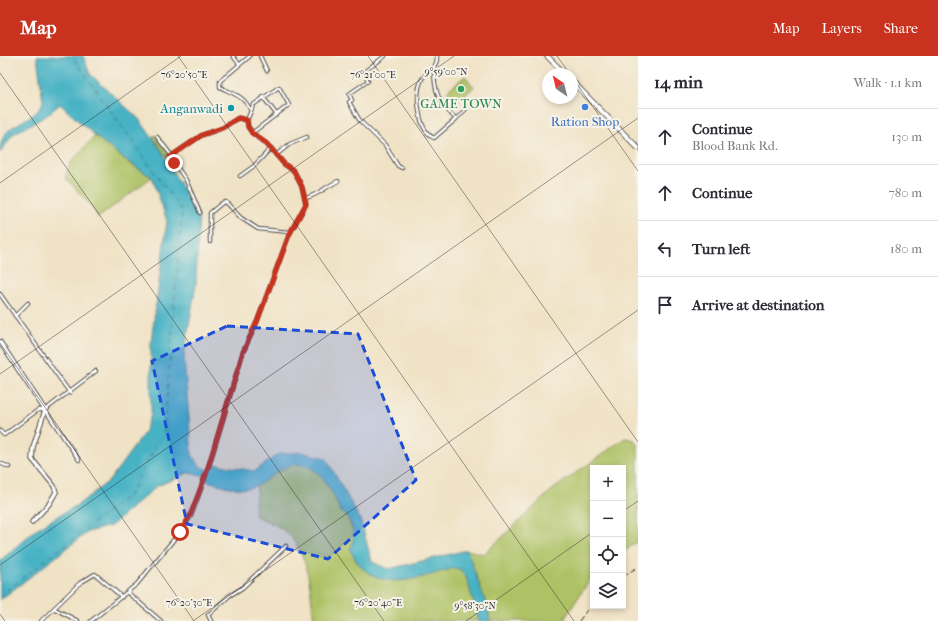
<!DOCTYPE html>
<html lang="en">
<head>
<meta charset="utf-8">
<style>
	:root { --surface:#fff; --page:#f7f7f7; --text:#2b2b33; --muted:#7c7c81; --line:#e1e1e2; --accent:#c8321e }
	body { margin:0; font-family:"IM FELL French Canon",serif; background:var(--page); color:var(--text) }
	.controls { position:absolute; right:12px; bottom:12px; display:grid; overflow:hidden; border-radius:0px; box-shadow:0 2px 6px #0003 }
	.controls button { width:36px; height:36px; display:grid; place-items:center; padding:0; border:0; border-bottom:1px solid var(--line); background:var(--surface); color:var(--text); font:20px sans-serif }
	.compass { position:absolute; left:542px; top:12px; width:36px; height:36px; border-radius:50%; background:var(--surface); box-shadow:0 2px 6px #0003; rotate:325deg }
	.stop { position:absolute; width:12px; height:12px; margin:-9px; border:3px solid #c8321e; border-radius:50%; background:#fff }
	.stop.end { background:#c8321e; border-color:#fff; box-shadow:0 1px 4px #0008 }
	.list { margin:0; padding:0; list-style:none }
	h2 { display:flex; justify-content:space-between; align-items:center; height:52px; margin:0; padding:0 16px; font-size:17px }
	h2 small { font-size:13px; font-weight:400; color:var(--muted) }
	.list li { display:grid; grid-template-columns:26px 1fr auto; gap:12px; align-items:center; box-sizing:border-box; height:56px; padding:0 16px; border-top:1px solid var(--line) }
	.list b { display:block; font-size:15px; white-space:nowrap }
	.list p { margin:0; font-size:13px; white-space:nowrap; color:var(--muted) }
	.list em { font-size:13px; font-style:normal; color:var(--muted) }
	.icon { flex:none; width:22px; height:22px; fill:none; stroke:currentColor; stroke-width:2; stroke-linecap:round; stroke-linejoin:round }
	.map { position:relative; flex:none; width:638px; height:565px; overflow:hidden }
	header { display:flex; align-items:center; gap:24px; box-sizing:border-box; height:56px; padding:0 20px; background:var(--accent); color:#fff }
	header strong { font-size:19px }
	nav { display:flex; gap:22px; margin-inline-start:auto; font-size:14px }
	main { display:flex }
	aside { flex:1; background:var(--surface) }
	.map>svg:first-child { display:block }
</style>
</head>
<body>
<header>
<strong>Map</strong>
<nav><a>Map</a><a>Layers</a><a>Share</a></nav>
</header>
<main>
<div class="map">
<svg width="638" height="565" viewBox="0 0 638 565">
	<rect width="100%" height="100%" fill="#f7f3e8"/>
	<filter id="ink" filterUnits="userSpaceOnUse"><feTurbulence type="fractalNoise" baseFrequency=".025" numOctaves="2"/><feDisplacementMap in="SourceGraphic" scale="8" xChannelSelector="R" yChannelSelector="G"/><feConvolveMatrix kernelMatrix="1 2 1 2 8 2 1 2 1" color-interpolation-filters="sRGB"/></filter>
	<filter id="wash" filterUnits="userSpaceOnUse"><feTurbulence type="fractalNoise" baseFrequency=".012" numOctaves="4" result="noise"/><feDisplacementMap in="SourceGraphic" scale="16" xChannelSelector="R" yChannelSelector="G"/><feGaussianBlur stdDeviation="0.9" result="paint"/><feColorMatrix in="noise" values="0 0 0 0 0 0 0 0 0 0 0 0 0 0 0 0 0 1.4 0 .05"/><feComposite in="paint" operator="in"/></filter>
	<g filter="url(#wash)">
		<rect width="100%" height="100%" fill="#f0e2c5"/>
		<g fill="#aec165" stroke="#6c7648">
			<path d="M465 20 474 31 457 46 447 35Z"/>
			<path d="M155 79 169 99 166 100 153 81Z"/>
			<path d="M95 80 129 107 152 121 98 162 92 151 65 121 71 106Z"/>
			<path d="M625 382 634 384 638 389V485L623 496V412H593V519L563 565H490L488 553 467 494 484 498 552 434Z"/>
			<path d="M294 408 307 409 317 415 332 436 340 455 346 459 353 475 356 506 405 524 454 512 460 513 467 523 479 565H314C310 533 310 494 282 473 274 467 263 464 254 459L257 430 276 417Z"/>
		</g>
		<path fill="#46b2c4" stroke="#386e78" d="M37 0H83L90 18 139 63 161 94 189 144 199 158 196 228 184 300 192 399 201 411 209 414 214 408 255 415 278 398 301 396 326 402 360 463 372 506 389 513 467 494 488 553 490 565H479L467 523 460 513 454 512C416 523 371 541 350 493 356 484 353 467 346 459 344 457 342 457 341 455 338 453 338 447 336 444 327 427 317 408 295 408 281 409 270 423 258 429 242 437 225 430 210 426L206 424 208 420 188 417 157 430 111 470 88 476 0 544V505L36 473 79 448 109 425 144 377 151 359V286L167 165 152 121C118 101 89 75 60 48L46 60 13 78 0 97C0 63 33 70 43 46Z"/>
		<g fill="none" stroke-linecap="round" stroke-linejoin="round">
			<path stroke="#345a61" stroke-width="1" stroke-dasharray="5 4" stroke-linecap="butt" d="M0 540 129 439 164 376 182 155 72 0"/>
		</g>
	</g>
	<g filter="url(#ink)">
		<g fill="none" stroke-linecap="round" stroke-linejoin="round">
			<defs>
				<g id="street">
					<path d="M233 0 239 8"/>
					<path d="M260 0 267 15"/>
					<path d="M385 0 364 16 368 25 349 38 352 44 349 46 360 65 385 89 398 110 402 112"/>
					<path d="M434 11C434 36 438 46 456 63L434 82C418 75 415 39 421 25 424 16 438 14 437 0"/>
					<path d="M263 41 277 59"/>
					<path d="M251 55 253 49 279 31 289 49 252 77"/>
					<path d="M456 63 467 52"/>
					<path d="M157 81 172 100"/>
					<path d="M276 99 290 88 307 81"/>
					<path d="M170 101 186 124 200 157"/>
					<path d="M168 102 202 79 223 72 238 62 247 64"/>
					<path d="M240 120 254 110 271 92"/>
					<path d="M305 142C317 140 327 130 338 125"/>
					<path d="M210 186V157L222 147 226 146 241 162 258 173 290 176"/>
					<path d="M0 238 70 337"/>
					<path d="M15 260 28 247"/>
					<path d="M45 354 96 315"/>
					<path d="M0 375 4 379 38 354H45L79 404"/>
					<path d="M0 407 9 411"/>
					<path d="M128 537 161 565"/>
					<path d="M55 553 78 565"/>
					<path d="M41 565 80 527 95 518 122 541"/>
					<path d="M91 565 137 528 180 476 191 460 208 413 243 296 257 266 289 179 306 148 302 131 294 115 284 108 271 92 259 83 248 71 247 64 251 55C243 39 235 39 220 31V25L250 0"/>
					<path d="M211 565 208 559 229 540 242 532 286 490"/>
				</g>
				<path id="secondary" d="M0 286 45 354 33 391 32 403 54 430 56 436 49 448 32 466"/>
				<g id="primary">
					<path d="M547 0 565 18"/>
					<path d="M572 25 638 92"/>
				</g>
			</defs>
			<use href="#street" stroke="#494642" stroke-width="4.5"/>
			<use href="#secondary" stroke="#494642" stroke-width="5.5"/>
			<use href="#primary" stroke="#494642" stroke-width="6"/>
			<use href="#street" stroke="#fff" stroke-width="2.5"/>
			<use href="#secondary" stroke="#fff" stroke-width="3.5"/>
			<use href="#primary" stroke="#fff" stroke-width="4"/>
			<g stroke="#2b2b2b" stroke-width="1" stroke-dasharray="6 3" stroke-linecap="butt">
				<path d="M623 520 638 511"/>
				<path d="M579 565 593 546"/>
			</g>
		</g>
	</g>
	<g fill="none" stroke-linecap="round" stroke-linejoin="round" filter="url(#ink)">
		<path stroke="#c8321e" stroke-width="5" d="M174 107 170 101 202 79 222 72 238 62 247 64 248 71 252 77 266 87 284 108 294 115 302 131 306 148 289 179 257 266 243 296 206 418 190 460 180 476"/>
	</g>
	<path fill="#1d4ed8" fill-opacity="0.2" stroke="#1d4ed8" stroke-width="3" stroke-dasharray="8 5" stroke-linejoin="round" d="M227 270 358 278 416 424 328 503 187 468 152 305Z"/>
	<path fill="none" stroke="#2b2b2b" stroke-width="1" stroke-opacity="0.45" d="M178 0 574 565M368 0 638 386M557 0 570 18M0 17 384 565M572 21 638 115M0 127 181 0M0 287 194 565M0 318 454 0M623 455 638 445M0 509 638 62M0 558 5 565M193 565 638 254M466 565 593 476"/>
	<circle fill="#2e9e5b" stroke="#f7f3e8" stroke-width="1.5" cx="461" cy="33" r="4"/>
	<circle fill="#3f7fe0" stroke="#f7f3e8" stroke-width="1.5" cx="585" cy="51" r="4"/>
	<circle fill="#0f9aa8" stroke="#f7f3e8" stroke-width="1.5" cx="231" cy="52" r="4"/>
	<g text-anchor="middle" stroke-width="4" stroke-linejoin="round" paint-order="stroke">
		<g font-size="13" fill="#27864d" stroke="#f7f3e8">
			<text x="461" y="52">GAME TOWN</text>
		</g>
		<g font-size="13" fill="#0d838f" stroke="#f7f3e8" text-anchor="end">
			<text x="223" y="57">Anganwadi</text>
		</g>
		<g font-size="13" fill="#366cbe" stroke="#f7f3e8">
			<text x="585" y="70">Ration Shop</text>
		</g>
	</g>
	<g font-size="10" text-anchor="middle" fill="#2b2b2b" stroke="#f7f3e8" stroke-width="4" stroke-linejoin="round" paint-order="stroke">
		<text x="446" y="19">9°59'00"N</text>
		<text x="184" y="22">76°20'50"E</text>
		<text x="373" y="22">76°21'00"E</text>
		<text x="189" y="550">76°20'30"E</text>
		<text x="378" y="550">76°20'40"E</text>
		<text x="475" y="553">9°58'30"N</text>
	</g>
</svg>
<div class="controls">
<button>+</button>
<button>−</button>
<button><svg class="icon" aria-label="locate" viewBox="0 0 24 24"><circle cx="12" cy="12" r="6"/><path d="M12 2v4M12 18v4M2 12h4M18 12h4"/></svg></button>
<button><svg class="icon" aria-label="layers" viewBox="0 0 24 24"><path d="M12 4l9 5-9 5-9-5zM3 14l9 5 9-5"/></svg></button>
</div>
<svg class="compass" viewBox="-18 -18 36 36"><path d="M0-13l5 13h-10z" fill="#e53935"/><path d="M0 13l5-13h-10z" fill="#7c7c81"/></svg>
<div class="stop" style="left:180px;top:476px"></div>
<div class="stop end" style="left:174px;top:107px"></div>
</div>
<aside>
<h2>14 min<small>Walk · 1.1 km</small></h2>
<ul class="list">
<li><svg class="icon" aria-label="ahead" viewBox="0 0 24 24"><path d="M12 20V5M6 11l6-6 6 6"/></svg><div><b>Continue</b><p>Blood Bank Rd.</p></div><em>130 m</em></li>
<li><svg class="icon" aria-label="ahead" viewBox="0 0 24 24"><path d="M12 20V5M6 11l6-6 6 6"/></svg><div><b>Continue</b></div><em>780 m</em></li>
<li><svg class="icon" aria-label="left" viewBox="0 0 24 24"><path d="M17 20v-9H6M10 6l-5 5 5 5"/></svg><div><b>Turn left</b></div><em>180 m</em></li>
<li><svg class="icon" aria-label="arrive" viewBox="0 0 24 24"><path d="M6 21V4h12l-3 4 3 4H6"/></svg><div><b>Arrive at destination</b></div></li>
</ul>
</aside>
</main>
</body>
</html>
